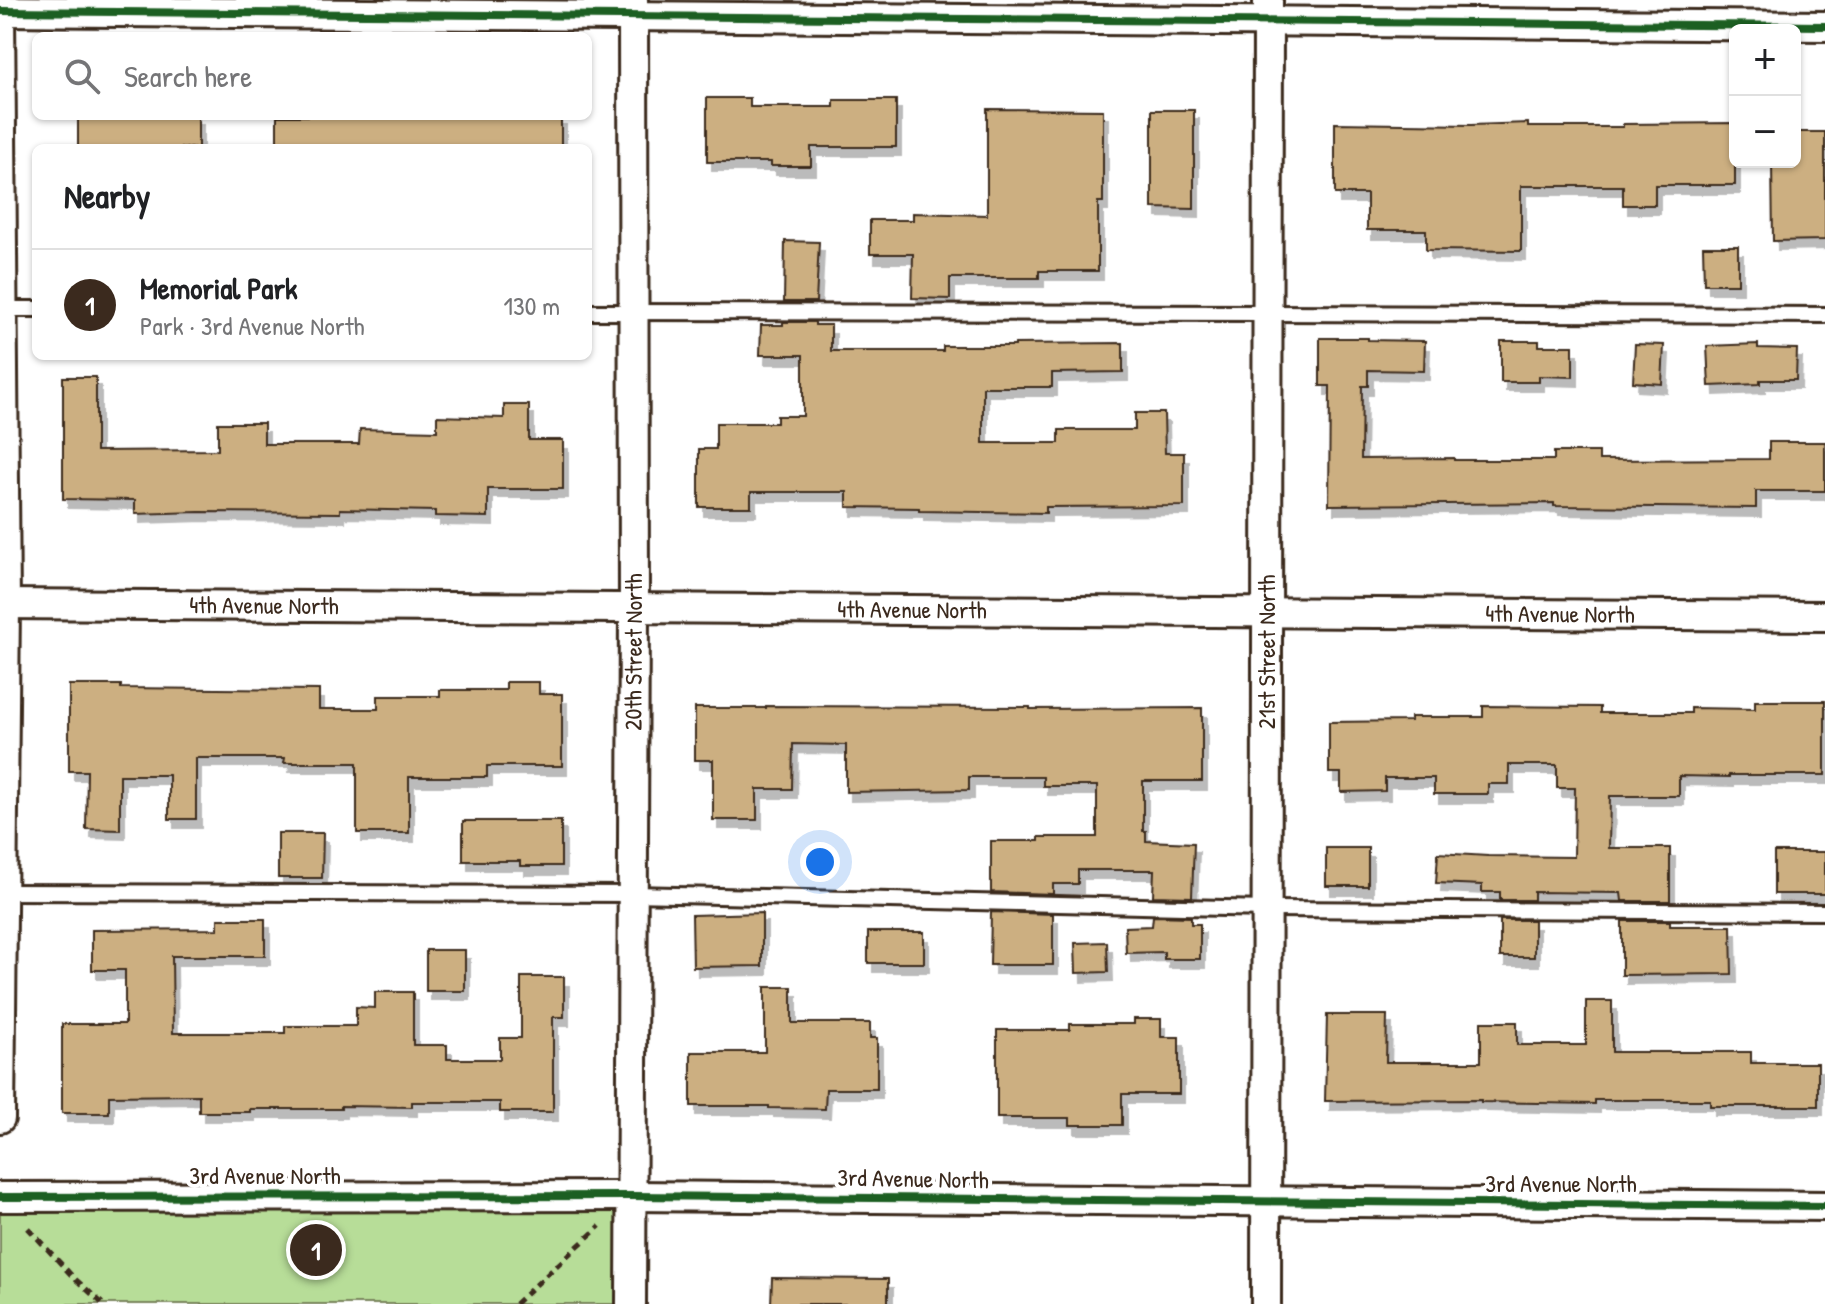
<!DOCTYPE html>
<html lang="en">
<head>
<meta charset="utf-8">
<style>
	:root { --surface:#fff; --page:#f2f2f2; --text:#202124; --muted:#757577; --line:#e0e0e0; --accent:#3b2a1e }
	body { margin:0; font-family:"Patrick Hand",sans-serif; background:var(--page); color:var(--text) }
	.controls { position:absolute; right:24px; top:24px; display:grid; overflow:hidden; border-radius:12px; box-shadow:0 2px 6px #0004 }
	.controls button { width:72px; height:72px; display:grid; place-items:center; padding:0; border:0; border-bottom:2px solid var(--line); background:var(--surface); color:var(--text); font:40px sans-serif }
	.you { position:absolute; left:820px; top:862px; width:28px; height:28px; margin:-20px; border:6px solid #fff; border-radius:50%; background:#1a73e8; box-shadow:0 0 0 12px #1a73e833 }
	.badge { display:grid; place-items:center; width:52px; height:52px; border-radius:50%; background:var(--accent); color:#fff; font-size:26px; font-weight:700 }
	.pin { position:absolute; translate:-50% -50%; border:4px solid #fff; box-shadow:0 2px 8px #0006 }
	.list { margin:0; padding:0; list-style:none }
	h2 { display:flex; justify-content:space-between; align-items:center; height:104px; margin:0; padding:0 32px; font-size:34px }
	h2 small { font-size:26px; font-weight:400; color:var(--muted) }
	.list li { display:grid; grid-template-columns:52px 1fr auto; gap:24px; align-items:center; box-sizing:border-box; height:112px; padding:0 32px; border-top:2px solid var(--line) }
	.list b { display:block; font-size:30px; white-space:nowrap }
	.list p { margin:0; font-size:26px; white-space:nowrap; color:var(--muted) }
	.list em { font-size:26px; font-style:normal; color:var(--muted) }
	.icon { flex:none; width:44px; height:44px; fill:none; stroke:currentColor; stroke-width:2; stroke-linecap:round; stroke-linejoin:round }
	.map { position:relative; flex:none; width:1825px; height:1304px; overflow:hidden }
	.search { position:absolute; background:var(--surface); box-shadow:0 2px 6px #0004; left:32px; top:32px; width:560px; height:88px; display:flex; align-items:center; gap:20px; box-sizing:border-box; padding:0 28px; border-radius:12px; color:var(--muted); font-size:30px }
	.panel { position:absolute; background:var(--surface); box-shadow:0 2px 6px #0004; left:32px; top:144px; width:560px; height:216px; border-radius:12px }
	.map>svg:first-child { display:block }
</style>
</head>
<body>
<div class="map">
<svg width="1825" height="1304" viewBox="0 0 1825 1304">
	<defs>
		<filter id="shadow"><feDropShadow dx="5" dy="9" stdDeviation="0" flood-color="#0004"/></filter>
	</defs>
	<rect width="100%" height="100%" fill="#fff"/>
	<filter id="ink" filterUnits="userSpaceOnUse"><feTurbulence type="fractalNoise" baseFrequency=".0125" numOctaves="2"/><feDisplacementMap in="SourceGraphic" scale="16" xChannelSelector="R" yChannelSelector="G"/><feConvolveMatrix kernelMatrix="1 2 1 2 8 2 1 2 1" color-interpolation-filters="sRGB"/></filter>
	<g filter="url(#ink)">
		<path fill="#b7dd98" stroke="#79845b" stroke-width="2" d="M632 1196 631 1304H0V1197Z"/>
		<g fill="#ccaf81" stroke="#3b2a1e" stroke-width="2" filter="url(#shadow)">
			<path d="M707 98H750V107H834V100H896V147H811V166H771V162H707Z"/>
			<path d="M987 109 1103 110V202H1098V271H1039V278H950V299L912 298 913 254H870V220H913V213L987 215Z"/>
			<path d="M1152 110H1194V209L1152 208Z"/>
			<rect x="78" y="116" width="120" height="32"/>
			<rect x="277" y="116" width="284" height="32"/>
			<path d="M1335 123 1471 125 1528 123V127H1623V124L1735 123V185H1655V205H1623V186H1521V251L1426 250V230H1367V194H1335Z"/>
			<path d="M1795 132H1825V240L1773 241 1772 162H1795Z"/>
			<path d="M785 241 819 242 816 302H784Z"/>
			<path d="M1703 246H1738V284H1704Z"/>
			<path d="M783 322H815V325H831V351H943V346H1015V344L1123 343V372L1052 373V387H983V443H1059V430H1135V413H1164L1165 453H1184V506L1046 507V513L919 511V508L847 507V492H751V507H699V449H716V423H777V416H803V355H760L761 325H783Z"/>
			<path d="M1320 338H1368V340L1425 341 1424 371 1368 370V386H1362L1361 459 1454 458V460H1554V452H1599V460L1769 459V442H1825V491H1756V508L1554 506V503L1329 505 1330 386H1320Z"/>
			<path d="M1501 341H1539V346H1573V377L1539 376V382H1501Z"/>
			<path d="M1635 344 1664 345 1662 384 1633 382Z"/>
			<path d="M1758 344V348L1797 349 1796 380H1760V384L1709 386 1707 346Z"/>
			<path d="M63 377H96V451L218 450V423H264V444H359L360 429 437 431V416L504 418V405H529V440H563V489H488V517L435 516V511L340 509V513L199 512 135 514V500L63 499Z"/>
			<path d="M506 682H539V694H562V766H487V777H409V833H357V763H284L285 758H196V819H169V775H120V830L86 829 87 771H69V685H121V688L319 690V709H378V696H440V690H506Z"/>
			<path d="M1755 701H1825V775H1729V777L1679 776V796H1610L1609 848H1670V901H1622L1621 893 1534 892V900H1500V892H1482V885L1436 883 1438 853 1488 856 1574 857 1575 788H1557V765H1509V784H1488V794H1434V778H1385V791L1341 792V773H1329V722L1411 721V717H1483V706L1600 707V713H1691V708L1755 709Z"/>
			<path d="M766 706 1030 707V709L1202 708V781H1143V831H1146V841L1194 843 1192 897 1153 896 1154 870H1078V884H1053V894L991 892V841H1039V837H1097V786H1043V777H969V790L846 792V745L793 744 792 789H757V820H713V760H695V708H766Z"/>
			<path d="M463 821H561V866H520V861H463Z"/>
			<path d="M278 833H323L322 878H278Z"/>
			<rect x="1326" y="848" width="42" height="38"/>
			<rect x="1774" y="852" width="51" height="42"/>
			<path d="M991 912 1053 914V965H990Z"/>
			<path d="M762 913V966L693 967 692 915Z"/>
			<path d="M1153 916 1191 917V924H1200V959H1164V952L1126 953 1125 927 1152 926Z"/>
			<path d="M218 919H265V956H172L173 1033H285V1026H356V1007L375 1008V992H413V1045H447V1059H500V1038H521V977H564V1017H553V1112H500V1102H412V1107L341 1106V1109H250V1112H199V1095L109 1096V1113H62V1024H125V970H92V930L218 929Z"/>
			<rect x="1500" y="920" width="34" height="37"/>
			<path d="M1622 921H1670V926H1731L1732 974 1622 975Z"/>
			<rect x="868" y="932" width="56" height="31"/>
			<path d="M1107 942 1108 972 1076 973 1075 943Z"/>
			<rect x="426" y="950" width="39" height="41"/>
			<path d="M765 987H792V1023H870V1038H877V1089H826L825 1109 769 1108V1106H691V1052H765Z"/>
			<path d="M1586 1001H1612V1052H1751V1063H1818V1106H1710V1100H1595V1104L1481 1102V1100L1325 1101 1327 1015H1387L1386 1062H1481V1022H1517V1045H1586Z"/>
			<path d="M1134 1019H1161V1037H1179V1094H1122V1125H1070V1118H997V1030H1070V1024H1134Z"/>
			<path d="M772 1278 888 1279V1304H771Z"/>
		</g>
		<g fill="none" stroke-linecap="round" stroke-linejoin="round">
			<defs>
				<g id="service">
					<path d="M0 309H36"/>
					<path d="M588 312 1267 313 1825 315"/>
					<path d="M0 892 633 894 1266 909 1825 912"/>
				</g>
				<g id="minor">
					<path d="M0 11 1825 26"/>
					<path d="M0 13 5 604 0 1118"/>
					<path id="s1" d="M0 604 1825 616"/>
					<path d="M0 1197 632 1196 1825 1206"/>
					<path id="s2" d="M631 1304 634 609 633 0"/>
					<path id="s3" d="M1266 1304 1268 0"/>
				</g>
			</defs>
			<use href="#service" stroke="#3b2a1e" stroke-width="20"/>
			<use href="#minor" stroke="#3b2a1e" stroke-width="34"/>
			<g stroke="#3b2a1e" stroke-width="5" stroke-dasharray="8 6" stroke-linecap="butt">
				<path d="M28 1228 74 1278 103 1304"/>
				<path d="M515 1304 600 1226"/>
			</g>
			<use href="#service" stroke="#fff" stroke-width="14"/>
			<use href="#minor" stroke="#fff" stroke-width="28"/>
			<defs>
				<g id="cycleway">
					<path d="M0 11 1825 26"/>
					<path d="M0 1197 632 1196 1825 1206"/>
				</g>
			</defs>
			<use href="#cycleway" stroke="#fff" stroke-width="13"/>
			<use href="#cycleway" stroke="#1b5e20" stroke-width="8"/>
		</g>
	</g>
	<g text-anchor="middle" stroke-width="8" stroke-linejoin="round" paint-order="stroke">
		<g font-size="24" fill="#3b2a1e" stroke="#fff">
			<text dy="8" stroke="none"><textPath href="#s1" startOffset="264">4th Avenue North</textPath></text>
			<text dy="8" stroke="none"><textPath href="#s1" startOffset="912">4th Avenue North</textPath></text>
			<text dy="8" stroke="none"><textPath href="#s1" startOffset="1560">4th Avenue North</textPath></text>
			<text dy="8" stroke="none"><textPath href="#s2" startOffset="652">20th Street North</textPath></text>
			<text dy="8" stroke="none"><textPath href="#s3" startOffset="652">21st Street North</textPath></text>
			<text x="265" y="1184">3rd Avenue North</text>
			<text transform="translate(913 1179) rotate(1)" y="8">3rd Avenue North</text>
			<text x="1561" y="1192">3rd Avenue North</text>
		</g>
	</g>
</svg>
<div class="controls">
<button>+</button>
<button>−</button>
</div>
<div class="you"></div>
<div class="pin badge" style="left:316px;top:1250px">1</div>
<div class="search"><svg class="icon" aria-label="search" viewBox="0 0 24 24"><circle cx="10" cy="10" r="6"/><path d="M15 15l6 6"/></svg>Search here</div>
<section class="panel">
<h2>Nearby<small></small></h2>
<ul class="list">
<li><span class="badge">1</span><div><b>Memorial Park</b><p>Park · 3rd Avenue North</p></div><em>130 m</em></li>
</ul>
</section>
</div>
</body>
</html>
